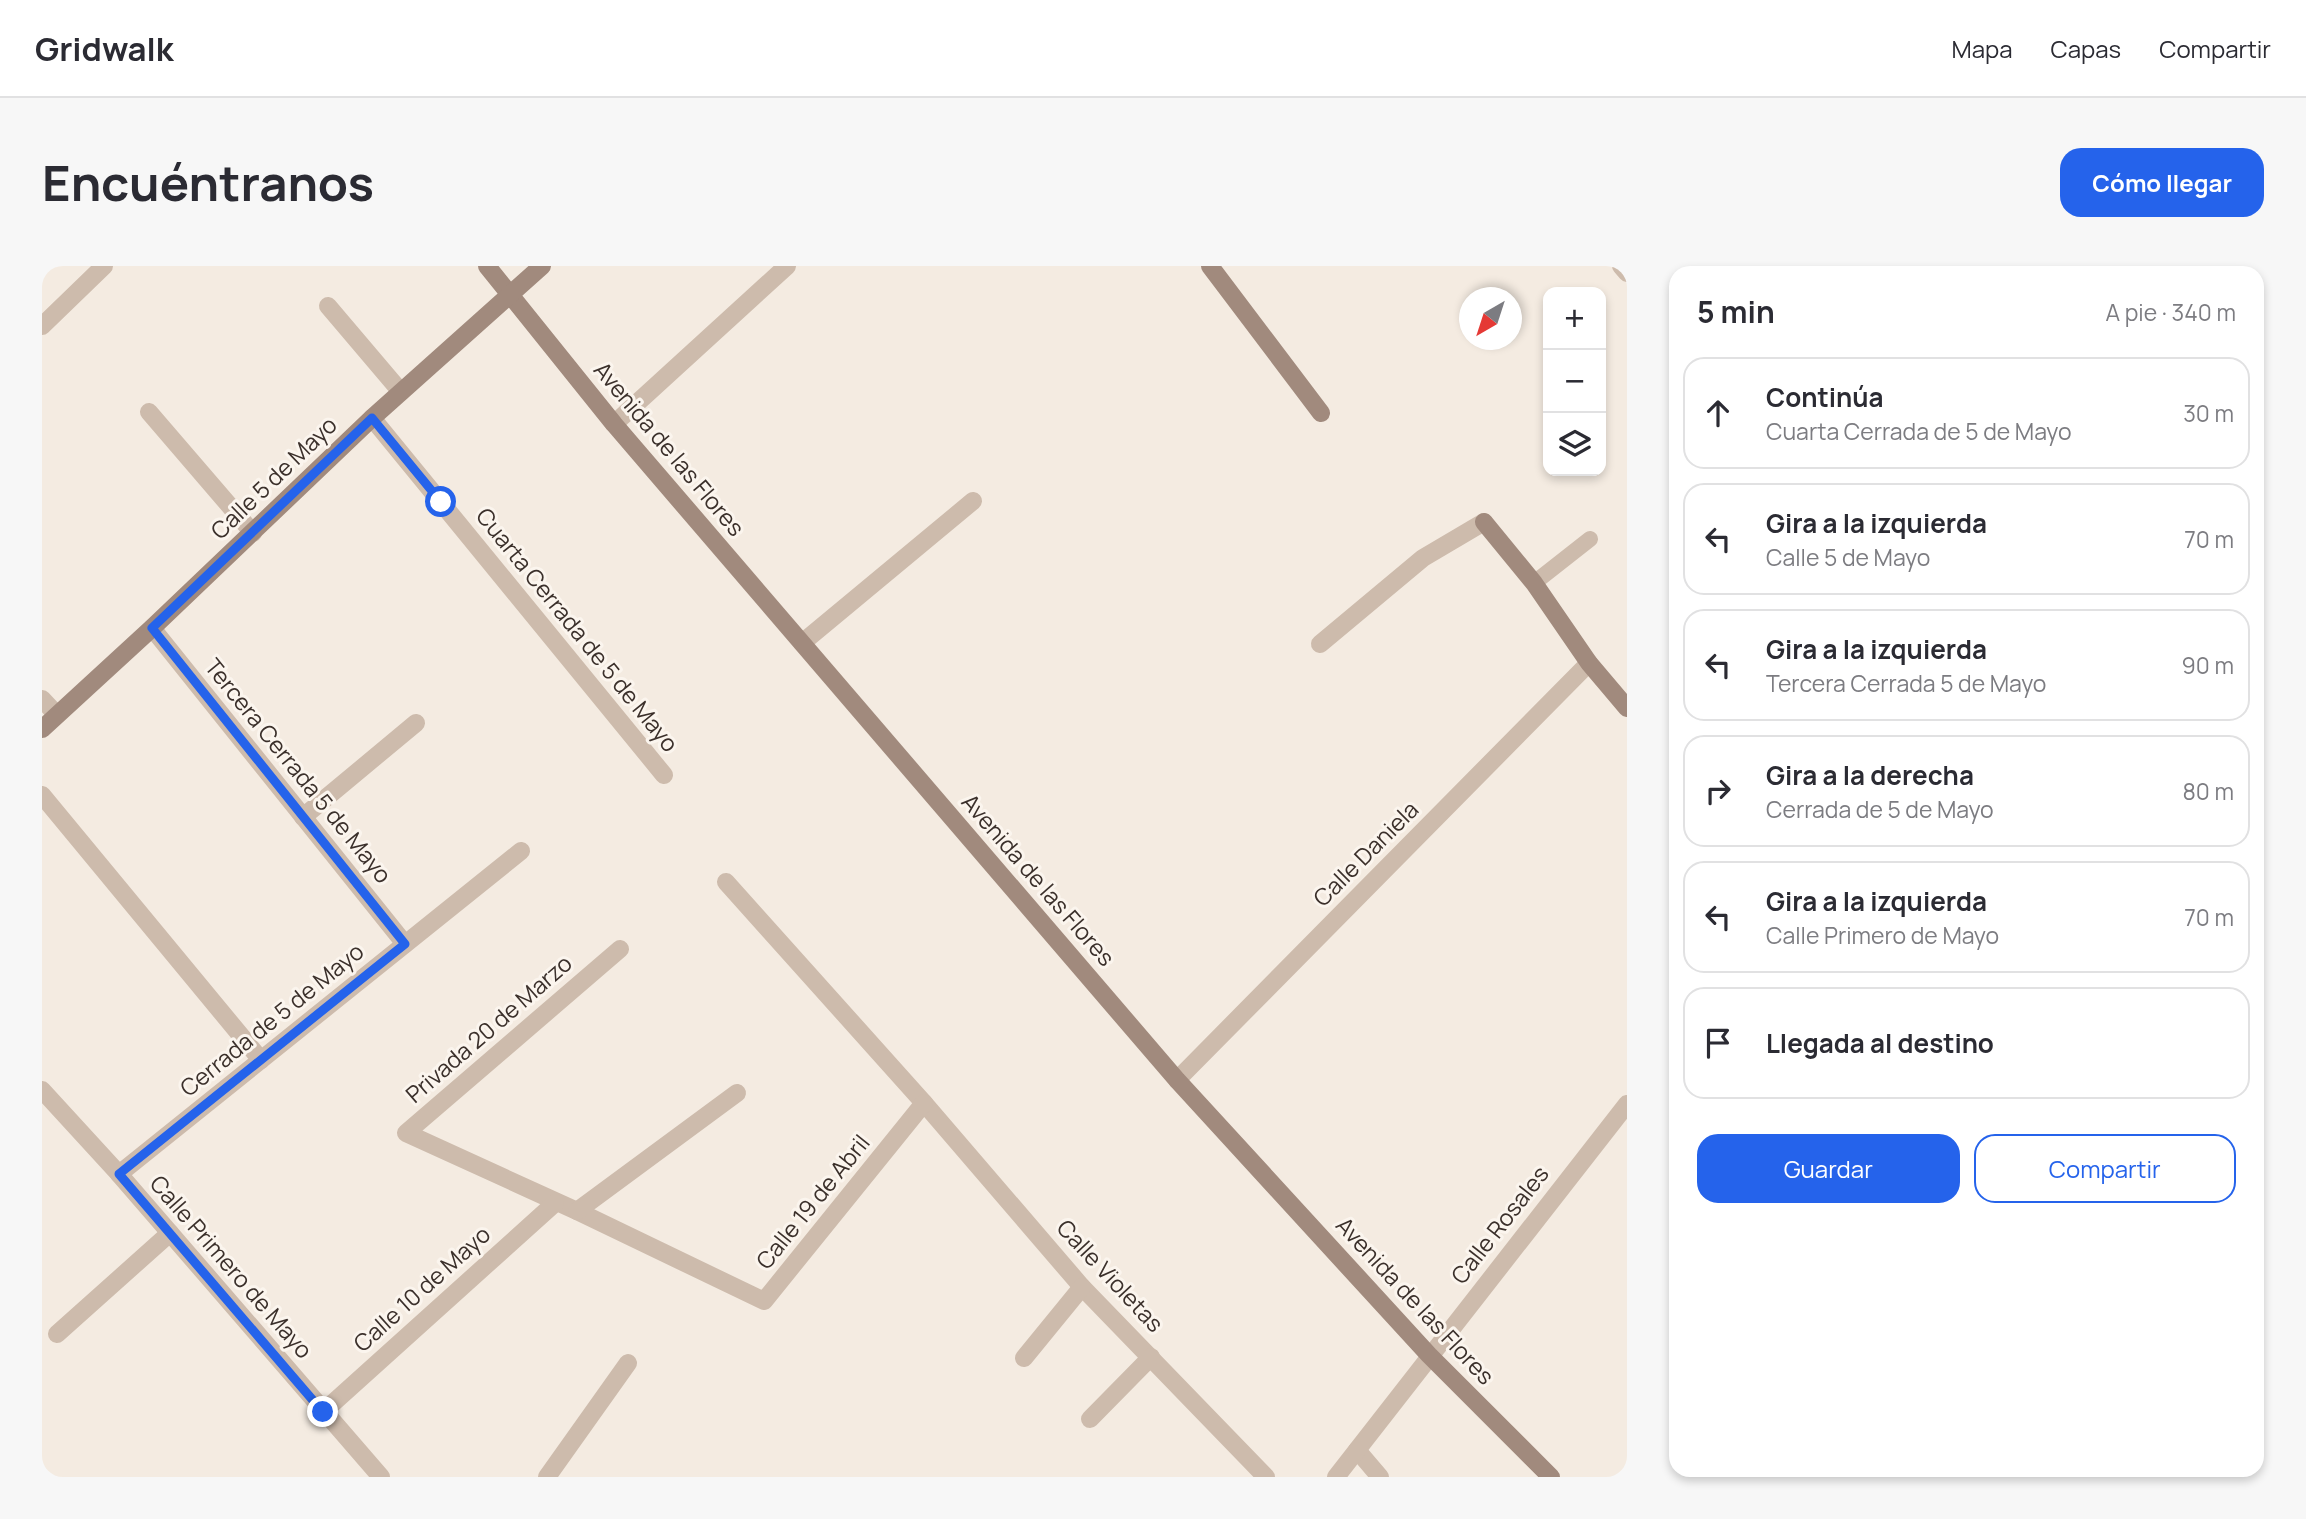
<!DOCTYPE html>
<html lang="es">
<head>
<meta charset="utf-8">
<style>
	:root { --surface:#fff; --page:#f7f7f7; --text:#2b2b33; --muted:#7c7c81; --line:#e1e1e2; --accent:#2563eb }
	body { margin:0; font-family:Manrope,sans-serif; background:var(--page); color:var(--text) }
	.controls { position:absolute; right:21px; top:21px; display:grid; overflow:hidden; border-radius:14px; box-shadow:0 4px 10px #0003 }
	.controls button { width:63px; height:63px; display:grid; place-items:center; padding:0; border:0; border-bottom:2px solid var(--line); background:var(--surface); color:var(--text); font:35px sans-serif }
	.compass { position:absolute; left:1417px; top:21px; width:63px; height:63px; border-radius:50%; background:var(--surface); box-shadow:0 4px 10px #0003; rotate:219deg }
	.stop { position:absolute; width:21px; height:21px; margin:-16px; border:5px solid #2563eb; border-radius:50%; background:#fff }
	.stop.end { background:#2563eb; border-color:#fff; box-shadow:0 2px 7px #0008 }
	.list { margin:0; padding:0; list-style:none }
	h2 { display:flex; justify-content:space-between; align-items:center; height:91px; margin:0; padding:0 28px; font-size:30px }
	h2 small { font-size:23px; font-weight:400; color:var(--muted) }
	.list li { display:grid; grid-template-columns:46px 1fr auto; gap:21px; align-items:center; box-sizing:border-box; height:112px; margin:0 14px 14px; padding:0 14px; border:2px solid var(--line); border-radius:21px }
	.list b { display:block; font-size:26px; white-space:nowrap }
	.list p { margin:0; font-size:23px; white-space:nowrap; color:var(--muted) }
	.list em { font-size:23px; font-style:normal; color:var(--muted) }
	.actions { display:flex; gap:14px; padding:21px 28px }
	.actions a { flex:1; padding:16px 0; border:2px solid var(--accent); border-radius:21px; text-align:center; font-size:24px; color:var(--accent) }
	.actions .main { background:var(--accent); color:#fff }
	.icon { flex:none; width:38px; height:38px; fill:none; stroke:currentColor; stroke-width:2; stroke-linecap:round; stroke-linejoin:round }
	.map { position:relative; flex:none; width:1585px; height:1211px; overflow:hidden; border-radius:21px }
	header { display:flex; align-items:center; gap:42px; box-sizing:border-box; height:98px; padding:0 35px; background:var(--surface); border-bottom:2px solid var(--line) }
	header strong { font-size:33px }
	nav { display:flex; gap:38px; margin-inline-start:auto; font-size:24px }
	.intro { display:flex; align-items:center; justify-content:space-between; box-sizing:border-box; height:168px; padding:0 42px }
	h1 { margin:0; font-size:49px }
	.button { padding:18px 32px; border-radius:21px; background:var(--accent); color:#fff; font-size:24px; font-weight:700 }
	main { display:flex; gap:42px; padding:0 42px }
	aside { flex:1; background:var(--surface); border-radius:21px; box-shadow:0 4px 10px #0003 }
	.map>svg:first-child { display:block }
</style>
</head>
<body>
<header>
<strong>Gridwalk</strong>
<nav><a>Mapa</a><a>Capas</a><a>Compartir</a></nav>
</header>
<div class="intro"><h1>Encuéntranos</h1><a class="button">Cómo llegar</a></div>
<main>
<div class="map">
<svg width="1585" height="1211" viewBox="0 0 1585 1211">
	<rect width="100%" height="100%" fill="#f4ebe1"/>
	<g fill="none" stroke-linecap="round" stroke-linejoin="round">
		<path stroke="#cdbbac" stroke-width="16" d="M1492 317 1548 273"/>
		<g stroke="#cdbbac" stroke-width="18">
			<path d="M1579 0 1585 7"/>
			<path d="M286 40 359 126"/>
			<path d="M0 60 62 0"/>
			<path d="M107 146 211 267"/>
			<path d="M330 152 622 509"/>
			<path d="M572 158 745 0"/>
			<path d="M110 362 363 678"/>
			<path d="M760 377 931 235"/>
			<path d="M1278 378 1381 292 1442 256"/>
			<path d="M0 433 15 449"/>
			<path d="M0 529 219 794"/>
			<path d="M261 551 374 457"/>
			<path d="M684 616 882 837 1040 1021 1224 1211"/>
			<path d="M578 683 364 867 535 945 722 1035 882 837"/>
			<path d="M1135 814 1547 397"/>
			<path d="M0 824 77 908 339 1211"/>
			<path d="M77 908 479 585"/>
			<path d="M535 945 695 827"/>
			<path d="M15 1068 128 967"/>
			<path d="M982 1092 1040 1021"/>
			<path d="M281 1146 513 937"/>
			<path d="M1048 1153 1109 1091"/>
			<path d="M1315 1184 1338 1211"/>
			<path d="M505 1211 586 1097"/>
			<path d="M1294 1211 1585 838"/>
		</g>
		<g stroke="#a18a7d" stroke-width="18">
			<path d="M445 0 572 158 1135 814 1387 1089 1509 1211"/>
			<path d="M1168 0 1279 147"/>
			<path d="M1442 256 1492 317 1547 397 1585 442"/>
			<path d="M0 463 110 362 330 152 500 0"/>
		</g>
	</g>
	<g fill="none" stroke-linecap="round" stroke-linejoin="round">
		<path stroke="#2563eb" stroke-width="9" d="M281 1146 77 908 363 678 110 362 330 152 399 236"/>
	</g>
	<g text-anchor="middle" stroke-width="6" stroke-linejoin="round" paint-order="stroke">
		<g font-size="23" fill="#3b302b" stroke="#fbf5ee">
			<text transform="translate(627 183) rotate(50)" y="8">Avenida de las Flores</text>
			<text transform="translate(232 212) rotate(-44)" y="8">Calle 5 de Mayo</text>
			<text transform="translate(535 364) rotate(51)" y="8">Cuarta Cerrada de 5 de Mayo</text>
			<text transform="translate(256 505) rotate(51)" y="8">Tercera Cerrada 5 de Mayo</text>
			<text transform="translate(1324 588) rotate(-45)" y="8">Calle Daniela</text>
			<text transform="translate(996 614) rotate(49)" y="8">Avenida de las Flores</text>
			<text transform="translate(230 754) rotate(-39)" y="8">Cerrada de 5 de Mayo</text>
			<text transform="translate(447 763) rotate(-41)" y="8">Privada 20 de Marzo</text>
			<text transform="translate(771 936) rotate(-51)" y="8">Calle 19 de Abril</text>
			<text transform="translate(1458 959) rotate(-52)" y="8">Calle Rosales</text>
			<text transform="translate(189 1001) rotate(49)" y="8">Calle Primero de Mayo</text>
			<text transform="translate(1068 1010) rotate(47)" y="8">Calle Violetas</text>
			<text transform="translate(380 1023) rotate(-42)" y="8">Calle 10 de Mayo</text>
			<text transform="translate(1373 1035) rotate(47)" y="8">Avenida de las Flores</text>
		</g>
	</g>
</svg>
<div class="controls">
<button>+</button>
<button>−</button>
<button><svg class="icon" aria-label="layers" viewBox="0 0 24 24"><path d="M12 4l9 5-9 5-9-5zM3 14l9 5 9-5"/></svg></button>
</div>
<svg class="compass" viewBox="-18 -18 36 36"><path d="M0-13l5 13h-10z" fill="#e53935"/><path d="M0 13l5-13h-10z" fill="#7c7c81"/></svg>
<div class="stop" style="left:399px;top:236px"></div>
<div class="stop end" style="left:281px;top:1146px"></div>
</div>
<aside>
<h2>5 min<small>A pie · 340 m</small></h2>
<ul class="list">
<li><svg class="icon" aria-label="ahead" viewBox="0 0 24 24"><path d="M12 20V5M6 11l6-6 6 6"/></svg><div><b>Continúa</b><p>Cuarta Cerrada de 5 de Mayo</p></div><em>30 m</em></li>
<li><svg class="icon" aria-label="left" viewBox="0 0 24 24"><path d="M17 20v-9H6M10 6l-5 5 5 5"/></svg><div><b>Gira a la izquierda</b><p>Calle 5 de Mayo</p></div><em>70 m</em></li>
<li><svg class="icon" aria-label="left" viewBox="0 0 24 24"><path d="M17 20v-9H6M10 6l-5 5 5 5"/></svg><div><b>Gira a la izquierda</b><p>Tercera Cerrada 5 de Mayo</p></div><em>90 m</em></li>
<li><svg class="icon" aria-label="right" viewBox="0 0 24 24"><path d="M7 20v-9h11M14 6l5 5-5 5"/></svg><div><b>Gira a la derecha</b><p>Cerrada de 5 de Mayo</p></div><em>80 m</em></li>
<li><svg class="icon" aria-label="left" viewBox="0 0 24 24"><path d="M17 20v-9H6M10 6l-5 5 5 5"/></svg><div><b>Gira a la izquierda</b><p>Calle Primero de Mayo</p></div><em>70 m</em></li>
<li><svg class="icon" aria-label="arrive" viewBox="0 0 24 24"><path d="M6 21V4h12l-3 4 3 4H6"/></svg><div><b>Llegada al destino</b></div></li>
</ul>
<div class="actions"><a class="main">Guardar</a><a>Compartir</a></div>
</aside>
</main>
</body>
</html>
